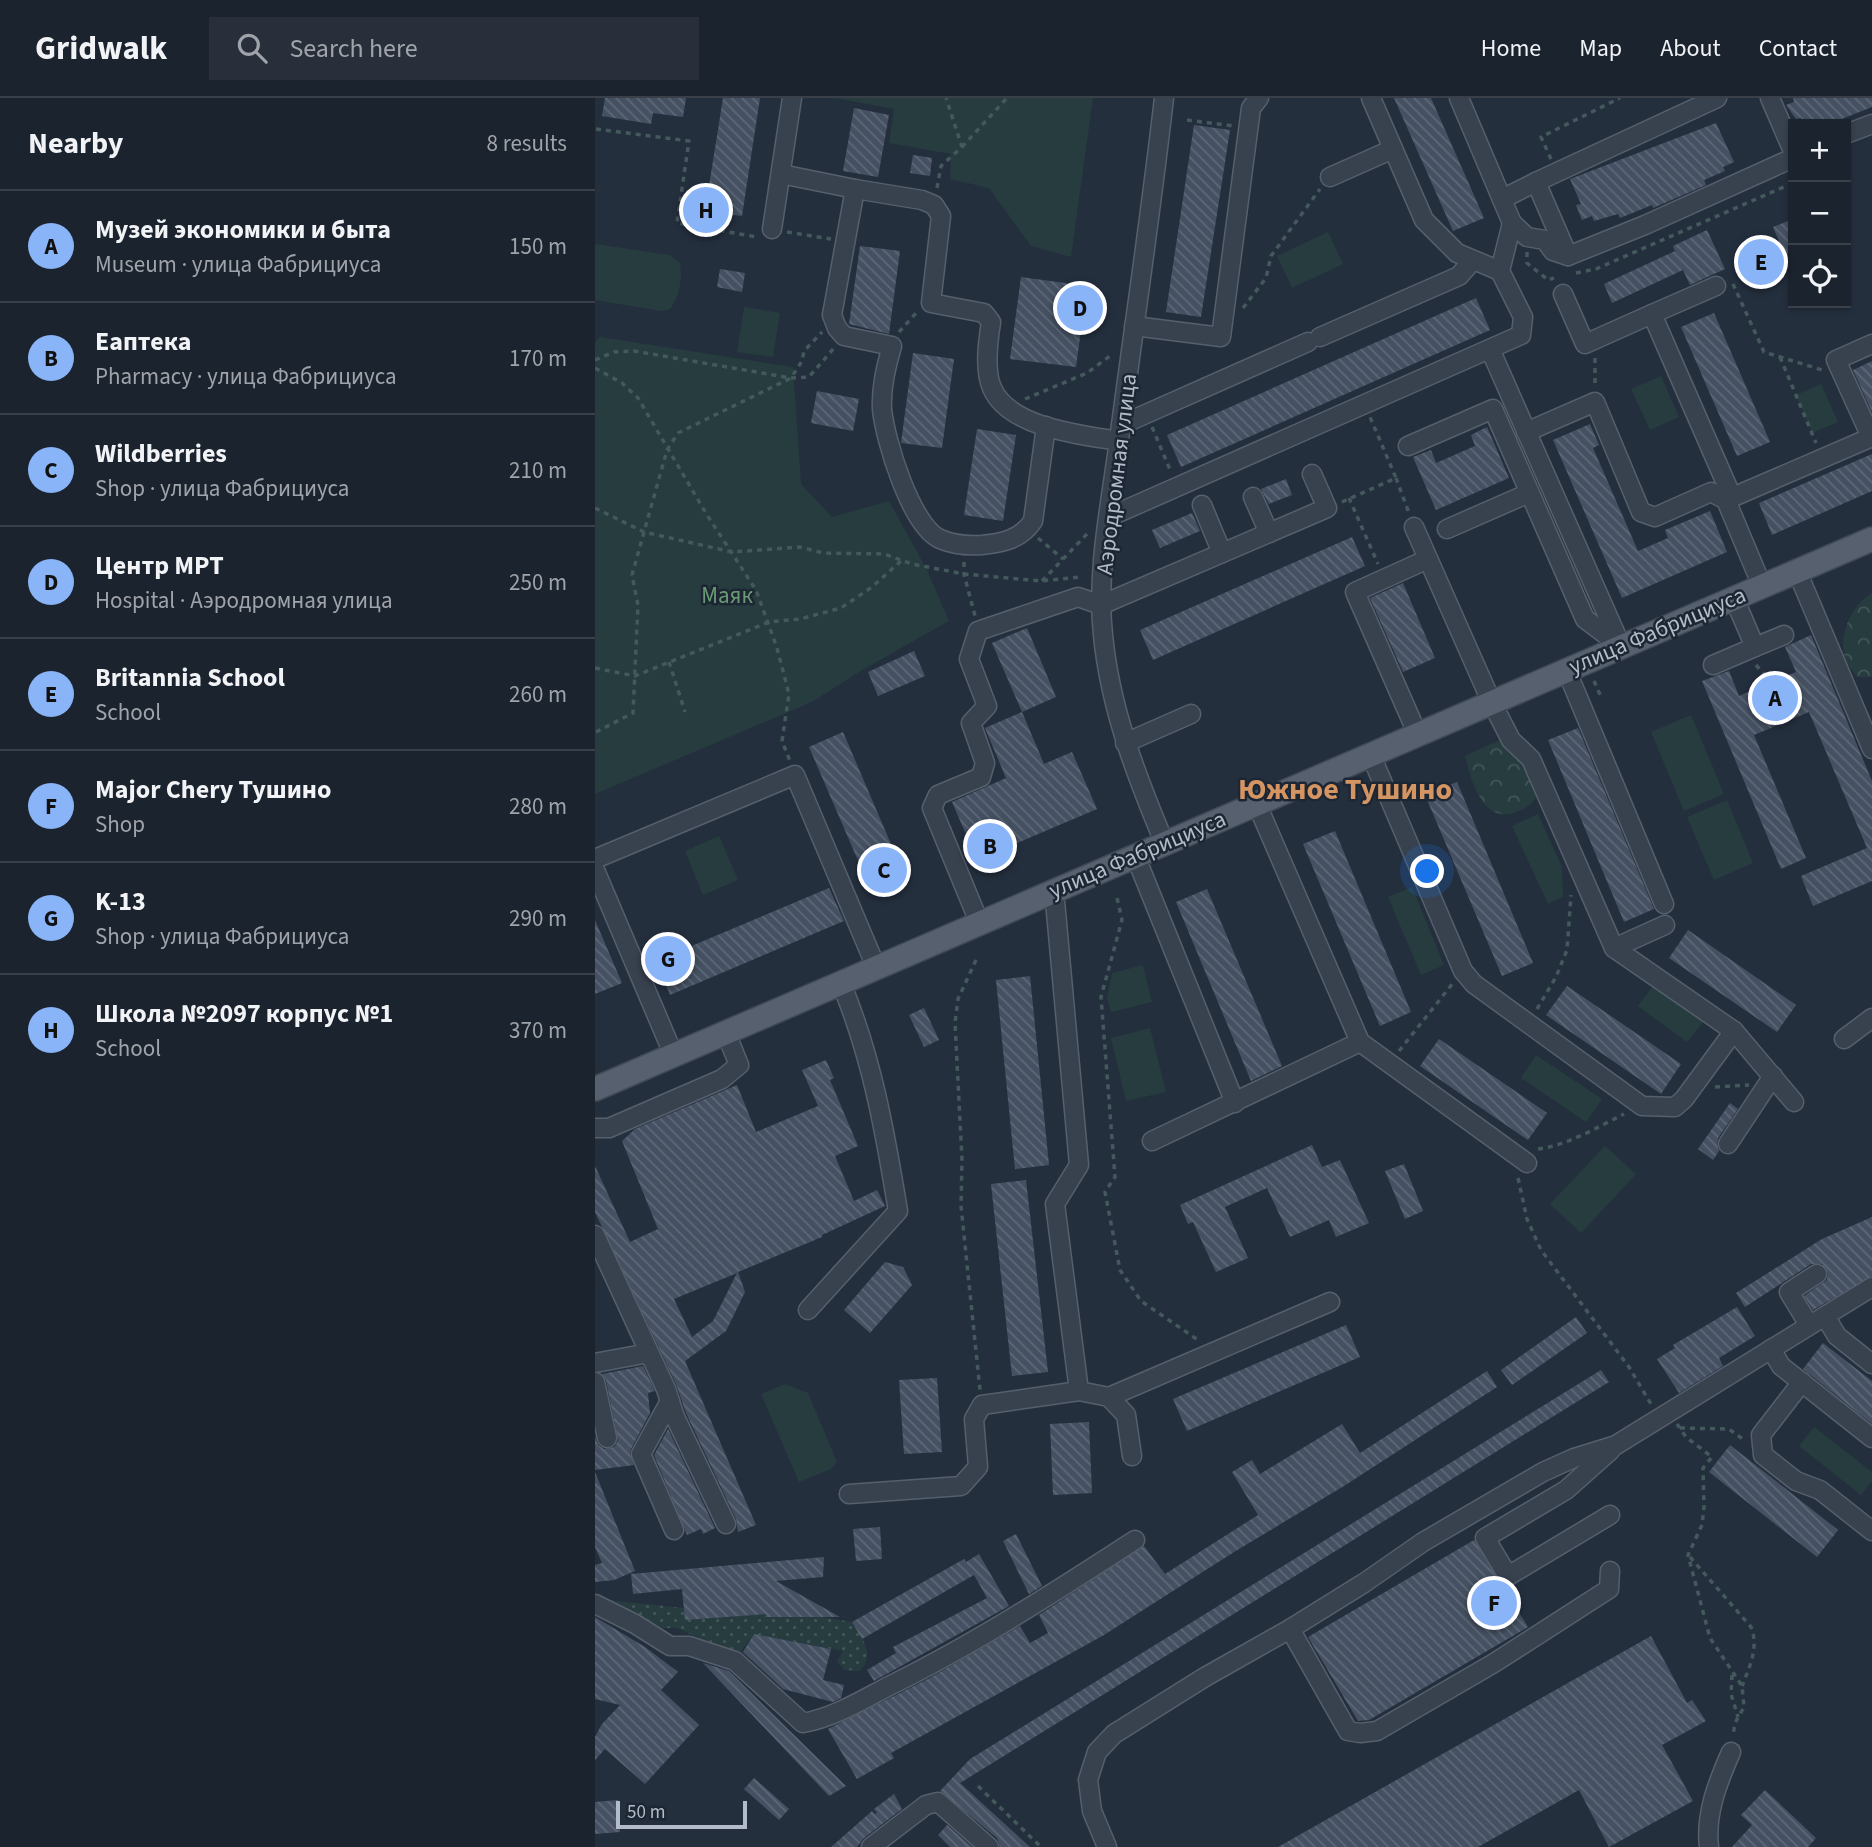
<!DOCTYPE html>
<html lang="en">
<head>
<meta charset="utf-8">
<style>
	:root { --surface:#1b232e; --page:#282f3a; --text:#f1f3f6; --muted:#a0a4aa; --line:#39404a; --accent:#8ab4f8 }
	body { margin:0; font-family:"Source Sans 3",sans-serif; background:var(--page); color:var(--text) }
	.controls { position:absolute; right:21px; top:21px; display:grid; overflow:hidden; border-radius:0px; box-shadow:0 2px 5px #0004 }
	.controls button { width:63px; height:63px; display:grid; place-items:center; padding:0; border:0; border-bottom:2px solid var(--line); background:var(--surface); color:var(--text); font:35px sans-serif }
	.scale { position:absolute; left:21px; bottom:18px; width:131px; box-sizing:border-box; padding-left:7px; border:4px solid #b4bcc9; border-top:0; font-size:19px; line-height:24px; white-space:nowrap; color:#b4bcc9; -webkit-text-stroke:5px #1d2633; paint-order:stroke }
	.you { position:absolute; left:833px; top:774px; width:24px; height:24px; margin:-18px; border:5px solid #fff; border-radius:50%; background:#1a73e8; box-shadow:0 0 0 10px #1a73e833 }
	.badge { display:grid; place-items:center; width:46px; height:46px; border-radius:50%; background:var(--accent); color:#111; font-size:23px; font-weight:700 }
	.pin { position:absolute; translate:-50% -50%; border:4px solid #fff; box-shadow:0 2px 7px #0006 }
	.list { margin:0; padding:0; list-style:none }
	h2 { display:flex; justify-content:space-between; align-items:center; height:91px; margin:0; padding:0 28px; font-size:30px }
	h2 small { font-size:23px; font-weight:400; color:var(--muted) }
	.list li { display:grid; grid-template-columns:46px 1fr auto; gap:21px; align-items:center; box-sizing:border-box; height:112px; padding:0 28px; border-top:2px solid var(--line) }
	.list b { display:block; font-size:26px; white-space:nowrap }
	.list p { margin:0; font-size:23px; white-space:nowrap; color:var(--muted) }
	.list em { font-size:23px; font-style:normal; color:var(--muted) }
	.icon { flex:none; width:38px; height:38px; fill:none; stroke:currentColor; stroke-width:2; stroke-linecap:round; stroke-linejoin:round }
	.map { position:relative; flex:none; width:1277px; height:1749px; overflow:hidden }
	header { display:flex; align-items:center; gap:42px; box-sizing:border-box; height:98px; padding:0 35px; background:var(--surface); border-bottom:2px solid var(--line) }
	header strong { font-size:33px }
	nav { display:flex; gap:38px; margin-inline-start:auto; font-size:24px }
	.search { width:490px; height:63px; background:var(--page); display:flex; align-items:center; gap:18px; box-sizing:border-box; padding:0 24px; border-radius:0px; color:var(--muted); font-size:26px }
	main { display:flex }
	aside { flex:1; background:var(--surface) }
	.map>svg:first-child { display:block }
</style>
</head>
<body>
<header>
<strong>Gridwalk</strong>
<div class="search"><svg class="icon" aria-label="search" viewBox="0 0 24 24"><circle cx="10" cy="10" r="6"/><path d="M15 15l6 6"/></svg>Search here</div>
<nav><a>Home</a><a>Map</a><a>About</a><a>Contact</a></nav>
</header>
<main>
<aside>
<h2>Nearby<small>8 results</small></h2>
<ul class="list">
<li><span class="badge">A</span><div><b>Музей экономики и быта</b><p>Museum · улица Фабрициуса</p></div><em>150 m</em></li>
<li><span class="badge">B</span><div><b>Еаптека</b><p>Pharmacy · улица Фабрициуса</p></div><em>170 m</em></li>
<li><span class="badge">C</span><div><b>Wildberries</b><p>Shop · улица Фабрициуса</p></div><em>210 m</em></li>
<li><span class="badge">D</span><div><b>Центр МРТ</b><p>Hospital · Аэродромная улица</p></div><em>250 m</em></li>
<li><span class="badge">E</span><div><b>Britannia School</b><p>School</p></div><em>260 m</em></li>
<li><span class="badge">F</span><div><b>Major Chery Тушино</b><p>Shop</p></div><em>280 m</em></li>
<li><span class="badge">G</span><div><b>K-13</b><p>Shop · улица Фабрициуса</p></div><em>290 m</em></li>
<li><span class="badge">H</span><div><b>Школа №2097 корпус №1</b><p>School</p></div><em>370 m</em></li>
</ul>
</aside>
<div class="map">
<svg width="1277" height="1749" viewBox="0 0 1277 1749">
	<defs>
		<pattern id="grass-dots" width="8" height="8" patternUnits="userSpaceOnUse" patternTransform="scale(1.75)"><rect width="8" height="8" fill="#263c3f"/><path d="M2 2h.1M6 6h.1" fill="none" stroke="#435659" stroke-width="1.8" stroke-linecap="round"/></pattern>
		<pattern id="forest-crowns" width="20" height="18" patternUnits="userSpaceOnUse" patternTransform="scale(1.75)"><rect width="20" height="18" fill="#263c3f"/><path d="M2 6a3 3 0 1 1 6 0M12 15a3 3 0 1 1 6 0" fill="none" stroke="#435659"/></pattern>
		<pattern id="building-back-hatch" width="6" height="6" patternUnits="userSpaceOnUse" patternTransform="scale(1.75)"><rect width="6" height="6" fill="#455162"/><path d="M-1 5l2 2M0 0l6 6M5-1l2 2" fill="none" stroke="#5d6877"/></pattern>
	</defs>
	<rect width="100%" height="100%" fill="#242f3e"/>
	<path fill="url(#grass-dots)" d="M1 1501 89 1510 90 1522 192 1514 193 1519H227L257 1524C267 1541 281 1555 265 1573L249 1572 242 1563 248 1553 159 1536 146 1553 130 1552 82 1530H67L40 1515Z"/>
	<g fill="url(#forest-crowns)">
		<path d="M1277 495V579H1262C1258 573 1252 566 1250 560 1243 535 1257 507 1277 495Z"/>
		<path d="M920 635 941 699C935 709 929 711 919 715 887 725 876 681 870 658Z"/>
	</g>
	<g fill="#263c3f">
		<path d="M240 0H498L476 159 436 148 394 90 355 81 356 56 294 45 299 11Z"/>
		<path d="M733 134 748 166 697 190 682 158Z"/>
		<path d="M0 146 75 157 85 165C88 180 84 199 75 211L66 213 0 202Z"/>
		<path d="M149 209 185 215 178 259 142 254Z"/>
		<path d="M5 239 198 269 206 386 237 419 294 403 332 472 354 523 269 571 217 604 0 696V245Z"/>
		<path d="M1066 278 1084 319 1055 332 1036 291Z"/>
		<path d="M1226 286 1243 324 1217 335 1201 297Z"/>
		<path d="M1096 617 1129 696 1089 713 1056 634Z"/>
		<path d="M1132 702 1158 765 1119 782 1092 719Z"/>
		<path d="M943 716 967 769 968 799 953 806 917 728Z"/>
		<path d="M124 738 143 782 108 797 90 753Z"/>
		<path d="M817 789 849 867 826 877 793 799Z"/>
		<path d="M548 867 557 904 516 914 512 900 517 875Z"/>
		<path d="M1058 888 1108 924 1092 944 1043 908Z"/>
		<path d="M555 930 571 994 531 1003 516 940Z"/>
		<path d="M941 957 1007 1001 991 1024 926 980Z"/>
		<path d="M1010 1048 1041 1076 986 1135 955 1106Z"/>
		<path d="M190 1286 213 1295 242 1364 236 1371 204 1384 166 1296Z"/>
		<path d="M1219 1329 1277 1374V1383L1266 1397 1204 1348Z"/>
	</g>
	<g fill="url(#building-back-hatch)" fill-rule="evenodd">
		<path d="M10 0H91L88 19 58 15 56 26 7 18Z"/>
		<path d="M128 0H165L147 118 110 113Z"/>
		<path d="M799 0H836L889 120 858 133Z"/>
		<path d="M1198 0H1277V9L1234 26H1209L1206 20 1201 21 1191 7 1199 4Z"/>
		<path d="M259 10 294 17 283 79 248 73Z"/>
		<path d="M1121 25 1139 64 1128 69 1130 73 1109 82 1111 87 1058 110 1057 107 1025 120 1023 116 999 123 997 118 987 122 981 107 986 106 975 81Z"/>
		<path d="M599 27 635 32 606 219 571 214Z"/>
		<path d="M318 57 337 60 335 78 315 75Z"/>
		<path d="M1198 121V176L1178 129Z"/>
		<path d="M1112 132 1130 171 1095 187 1088 172 1017 205 1009 186 1080 153 1078 148Z"/>
		<path d="M265 148 305 153 294 236 254 226Z"/>
		<path d="M125 171 150 175 147 194 122 189Z"/>
		<path d="M426 179 492 188 481 269 415 261Z"/>
		<path d="M881 200 895 232 586 369 572 337Z"/>
		<path d="M1119 215 1175 344 1142 358 1086 229Z"/>
		<path d="M318 255 359 261 347 350 306 345Z"/>
		<path d="M1277 263V314L1258 272Z"/>
		<path d="M222 293 264 301 258 333 216 325Z"/>
		<path d="M995 326 1004 347 998 350 1043 453 1073 440 1070 432 1115 413 1132 454 1027 500 958 342Z"/>
		<path d="M892 329 914 380 841 412 818 359 836 352 841 365 880 348 876 337Z"/>
		<path d="M382 331 421 337 408 423 369 417Z"/>
		<path d="M1277 356V393L1177 437 1164 405Z"/>
		<path d="M691 381 697 397 674 406 666 391Z"/>
		<path d="M597 415 605 433 565 450 557 432Z"/>
		<path d="M757 439 770 468 558 562 545 532Z"/>
		<path d="M808 485 840 560 808 574 775 500Z"/>
		<path d="M432 530 461 599 427 614 397 545Z"/>
		<path d="M1216 537 1277 683V783L1218 808 1206 778 1272 750 1214 614 1159 637 1211 760 1186 771 1107 583 1134 573 1144 598 1201 574 1190 549Z"/>
		<path d="M319 553 330 578 283 598 273 574Z"/>
		<path d="M427 614 449 666 477 654 502 711 382 762 357 704 411 680 390 630Z"/>
		<path d="M983 630 1059 811 1029 824 953 642Z"/>
		<path d="M248 634 305 767 271 781 214 649Z"/>
		<path d="M862 684 938 865 907 878 830 697Z"/>
		<path d="M740 733 816 914 785 928 708 746Z"/>
		<path d="M234 790 249 823 75 897 61 863Z"/>
		<path d="M612 791 687 968 656 983 581 804Z"/>
		<path d="M0 822 27 885 0 896Z"/>
		<path d="M1093 832 1201 907 1182 934 1074 860Z"/>
		<path d="M435 878 454 1067 420 1071 401 882Z"/>
		<path d="M972 888 1086 966 1066 996 951 917Z"/>
		<path d="M329 910 344 942 329 949 314 917Z"/>
		<path d="M844 941 952 1015 933 1042 825 968Z"/>
		<path d="M231 962 239 980 235 982 263 1048 240 1058 259 1103 282 1092 290 1108 227 1137V1139L143 1174 150 1194 131 1233 90 1263 161 1427 143 1434 141 1421 91 1315 81 1286 0 1114V1068L35 1144 63 1131 27 1043 40 1031 142 987 161 1034 223 1008 207 972ZM142 1175 118 1223 97 1239 79 1201Z"/>
		<path d="M1135 1005 1143 1011 1123 1040 1122 1046 1124 1053 1118 1062 1103 1051Z"/>
		<path d="M717 1047 727 1069 745 1062 774 1125 741 1139 734 1122 695 1139 672 1090 630 1109 653 1160 621 1174 598 1124 593 1126 585 1107Z"/>
		<path d="M809 1066 828 1113 810 1121 790 1073Z"/>
		<path d="M431 1082 453 1274 417 1278 396 1086Z"/>
		<path d="M1277 1119V1178L1218 1212 1209 1198 1232 1182 1233 1175 1227 1166H1216L1150 1209 1141 1195 1227 1141Z"/>
		<path d="M290 1164 308 1169 317 1187 275 1235 249 1212Z"/>
		<path d="M1142 1209 1160 1238 1124 1260 1128 1268 1084 1295 1062 1261 1080 1250 1078 1247Z"/>
		<path d="M981 1219 992 1235 917 1287 906 1272Z"/>
		<path d="M751 1227 765 1259 592 1333 578 1301Z"/>
		<path d="M1228 1245 1277 1283V1326L1208 1271Z"/>
		<path d="M48 1268 60 1293 53 1295 55 1315 36 1351 35 1356 39 1367 0 1372V1338L3 1347 9 1351 19 1349 23 1343 11 1282 7 1276Z"/>
		<path d="M1006 1272 1014 1284 365 1685 435 1749H405L402 1740 345 1693 375 1661Z"/>
		<path d="M892 1273 902 1289 749 1388 639 1454 509 1537 296 1655 299 1660 262 1681 233 1631 333 1581 425 1528 435 1545 453 1535 444 1517 549 1448 570 1476 663 1417 637 1374 657 1362 665 1376 747 1326 765 1355Z"/>
		<path d="M342 1280 347 1354 309 1356 304 1282Z"/>
		<path d="M494 1324 497 1395 458 1397 455 1326Z"/>
		<path d="M73 1331 120 1430 108 1436 106 1431 92 1437 59 1357Z"/>
		<path d="M1135 1347 1243 1432 1222 1459 1114 1374Z"/>
		<path d="M0 1374 40 1473 19 1482 0 1484V1467L7 1465 0 1449Z"/>
		<path d="M285 1429 287 1461 261 1463 258 1431Z"/>
		<path d="M421 1436 447 1488 434 1496 408 1443Z"/>
		<path d="M879 1442 933 1529 774 1622 763 1623 713 1539Z"/>
		<path d="M384 1456 414 1508 279 1583 272 1572 301 1555 298 1549 392 1500 379 1477 267 1541 257 1524 369 1461 371 1464Z"/>
		<path d="M229 1459 228 1479 181 1483 245 1519H170L172 1516 90 1522 87 1491 38 1496 36 1476Z"/>
		<path d="M0 1519 50 1549 83 1574 66 1592 104 1627 50 1686 10 1651 0 1662V1639L7 1626 25 1607 0 1601Z"/>
		<path d="M159 1536 236 1551 228 1582 249 1587 246 1600 238 1604 188 1591 148 1554Z"/>
		<path d="M1056 1538 1092 1605 1097 1602 1111 1623 1067 1647 1098 1703 1014 1749 984 1692 883 1749H683Z"/>
		<path d="M108 1565 134 1573 251 1688 234 1698Z"/>
		<path d="M159 1680 194 1711 184 1722 149 1691Z"/>
		<path d="M1170 1692 1221 1740 1213 1749H1137L1157 1727 1146 1717Z"/>
		<path d="M299 1696 307 1711 269 1740 262 1749H236L277 1713 280 1716 282 1715 279 1711Z"/>
		<path d="M23 1702 25 1734 0 1736V1704Z"/>
		<path d="M352 1727 377 1749H355L343 1737Z"/>
	</g>
	<g fill="none" stroke-linecap="round" stroke-linejoin="round">
		<defs>
			<g id="minor">
				<path d="M776 0 829 122 862 155 905 173"/>
				<path d="M1175 0 1198 53"/>
				<path d="M1251 36 1277 26"/>
				<path d="M186 76 260 91"/>
				<path d="M735 79 798 51"/>
				<path d="M907 101 941 84"/>
				<path d="M917 125 932 139 950 142 958 153 973 158 1050 127 1198 60"/>
				<path d="M177 131 197 0"/>
				<path d="M973 158 941 84 1122 0"/>
				<path d="M968 196 990 246 1057 216 1137 399"/>
				<path d="M1057 216 1121 188"/>
				<path d="M539 228 626 239 656 10 664 0"/>
				<path d="M725 239 864 178 878 162"/>
				<path d="M895 251 1026 548"/>
				<path d="M526 327 713 244"/>
				<path d="M451 328 438 423C426 441 408 445 387 447 373 448 359 447 345 441 316 428 290 342 287 311 286 289 291 269 297 248L249 238 242 230 237 217 260 91 327 102 339 107 346 118 336 205 389 215 396 224C393 243 389 272 397 290 414 330 487 337 524 343"/>
				<path d="M931 334 1000 304 1046 414 1060 419 1116 394 1131 402 1167 488"/>
				<path d="M1276 339 1241 262 1277 246"/>
				<path d="M813 348 898 311 990 521 1026 548"/>
				<path d="M658 399 674 435"/>
				<path d="M1131 402 1277 339"/>
				<path d="M607 407 627 455"/>
				<path d="M514 419 926 237 928 219 905 173 917 125 864 0"/>
				<path d="M819 429 896 603 916 642 936 661 1019 850 1139 933 1199 1004"/>
				<path d="M852 431 934 395"/>
				<path d="M1202 473 1277 651"/>
				<path d="M1139 500 1160 549 1189 537"/>
				<path d="M1118 567 1160 549"/>
				<path d="M971 571 1069 806"/>
				<path d="M822 635 760 494 833 461"/>
				<path d="M530 645 596 616"/>
				<path d="M775 655 868 873 879 886 1047 1008 1080 1009 1089 1001 1139 933"/>
				<path d="M661 704 765 944 932 1065"/>
				<path d="M569 744C541 677 515 610 508 537 501 473 516 405 524 342 539 228 556 114 569 0"/>
				<path d="M540 757 640 1005"/>
				<path d="M0 761 200 677 281 869"/>
				<path d="M0 772 79 958"/>
				<path d="M459 792 484 1067 460 1106 484 1293 514 1299 531 1317 537 1358"/>
				<path d="M384 824 337 710 343 697 386 679 390 665 376 625 392 608 374 561 383 533 483 499 506 507 732 410 717 376"/>
				<path d="M1019 850 1070 827"/>
				<path d="M1249 941 1277 920"/>
				<path d="M0 1030H14L127 981 144 967 131 935"/>
				<path d="M557 1043 765 944"/>
				<path d="M1133 1046 1178 978"/>
				<path d="M0 1137 71 1291 80 1319 131 1426"/>
				<path d="M213 1212 303 1113C290 1034 277 959 246 885"/>
				<path d="M1230 1218 1242 1238 1277 1266"/>
				<path d="M1214 1227 1194 1194 1222 1176"/>
				<path d="M1176 1251 1186 1268 1277 1340"/>
				<path d="M0 1265 54 1255"/>
				<path d="M0 1284 12 1340"/>
				<path d="M1207 1284 1166 1337 1168 1357 1201 1383 1225 1392 1277 1433"/>
				<path d="M514 1299 735 1204"/>
				<path d="M75 1303 46 1356 79 1432"/>
				<path d="M254 1396 366 1388 383 1369 379 1321 387 1307 484 1293"/>
				<path d="M1015 1417 913 1478 890 1440 971 1392 1016 1352"/>
				<path d="M0 1506 40 1526 75 1548H94L140 1563 208 1625C240 1619 267 1602 296 1587 381 1545 460 1494 540 1442"/>
				<path d="M695 1531 753 1633 765 1635 782 1633 899 1565 1014 1491 1015 1473"/>
				<path d="M276 1749 331 1707 343 1704 394 1749"/>
				<path d="M512 1749 497 1713 493 1682 502 1654 519 1636 610 1579 695 1531 769 1485 828 1444 948 1374 979 1360 1021 1347 1277 1189"/>
				<path d="M1114 1749C1110 1715 1123 1684 1136 1654"/>
			</g>
			<path id="major" d="M0 991 1277 441"/>
		</defs>
		<use href="#minor" stroke="#565f6c" stroke-width="21"/>
		<use href="#major" stroke="#414a57" stroke-width="26"/>
		<g stroke="#44595c" stroke-width="3.5" stroke-dasharray="5 5" stroke-linecap="butt">
			<path d="M592 22 639 28"/>
			<path d="M1 31 94 43 82 125 162 139"/>
			<path d="M367 49 412 0"/>
			<path d="M956 61 946 39 1025 0"/>
			<path d="M342 90 346 68 367 49 351 0"/>
			<path d="M192 134 236 141"/>
			<path d="M932 154V165L953 182 959 180"/>
			<path d="M981 175 1001 171 1198 85"/>
			<path d="M1138 186 1169 254 1227 272"/>
			<path d="M648 210 671 180 676 158 725 91"/>
			<path d="M304 234 322 214"/>
			<path d="M1185 259 1221 345"/>
			<path d="M1000 260V288"/>
			<path d="M0 262 19 254 39 253 196 280 214 279 239 250"/>
			<path d="M0 270 27 285 43 300 112 417 161 492 182 550 194 596 187 643 195 663"/>
			<path d="M430 301 492 275 515 258"/>
			<path d="M557 329 576 374"/>
			<path d="M801 380 814 415"/>
			<path d="M754 400 783 466"/>
			<path d="M747 404 801 380 775 319"/>
			<path d="M0 410 49 434 137 454 205 449 228 455 289 456 317 466 369 476 446 483 486 479"/>
			<path d="M443 440 468 461"/>
			<path d="M369 464V476L380 518"/>
			<path d="M447 483 492 436"/>
			<path d="M74 564 90 614"/>
			<path d="M1161 567 1168 575 1172 586"/>
			<path d="M0 570 40 578 174 524 205 521 246 510 277 489 307 462"/>
			<path d="M999 583 1007 601"/>
			<path d="M1 634 38 615 43 507 37 477 72 352 83 335 196 280 207 263 209 253 227 234"/>
			<path d="M522 800 527 822 506 899 520 1079 510 1094 525 1172 546 1203 603 1242"/>
			<path d="M381 862 363 901 360 925 367 1062 366 1108 385 1292"/>
			<path d="M942 911 961 879 972 852 976 797"/>
			<path d="M804 953 858 885"/>
			<path d="M1120 989 1154 987"/>
			<path d="M943 1051C971 1048 1003 1029 1029 1016"/>
			<path d="M923 1080 932 1121 946 1152 1034 1269 1056 1306"/>
			<path d="M1082 1326 1091 1339 1117 1359 1108 1370 1109 1409 1107 1427 1093 1457 1115 1540 1147 1588 1149 1609 1140 1625 1138 1638"/>
			<path d="M1085 1330 1134 1331 1149 1342"/>
			<path d="M1095 1459 1156 1529C1164 1549 1155 1568 1147 1588"/>
			<path d="M1137 1577 1136 1596 1143 1619"/>
			<path d="M383 1688 446 1749"/>
		</g>
		<use href="#minor" stroke="#38414e" stroke-width="18"/>
		<use href="#major" stroke="#56606e" stroke-width="23"/>
	</g>
	<g text-anchor="middle" stroke-width="5" stroke-linejoin="round" paint-order="stroke">
		<g font-size="23" fill="#b4bcc9" stroke="#1d2633">
			<text transform="translate(521 376) rotate(-83)" y="8">Аэродромная улица</text>
			<text transform="translate(1062 532) rotate(-23)" y="8">улица Фабрициуса</text>
			<text transform="translate(542 756) rotate(-23)" y="8">улица Фабрициуса</text>
		</g>
		<g font-size="23" fill="#6b9a76" stroke="#1d2633">
			<text x="132" y="505">Маяк</text>
		</g>
		<g font-size="30" font-weight="bold" fill="#d59563" stroke="#1d2633">
			<text x="750" y="701">Южное Тушино</text>
		</g>
	</g>
</svg>
<div class="controls">
<button>+</button>
<button>−</button>
<button><svg class="icon" aria-label="locate" viewBox="0 0 24 24"><circle cx="12" cy="12" r="6"/><path d="M12 2v4M12 18v4M2 12h4M18 12h4"/></svg></button>
</div>
<div class="scale">50 m</div>
<div class="you"></div>
<div class="pin badge" style="left:1180px;top:600px">A</div>
<div class="pin badge" style="left:395px;top:748px">B</div>
<div class="pin badge" style="left:289px;top:772px">C</div>
<div class="pin badge" style="left:485px;top:210px">D</div>
<div class="pin badge" style="left:1166px;top:164px">E</div>
<div class="pin badge" style="left:899px;top:1505px">F</div>
<div class="pin badge" style="left:73px;top:861px">G</div>
<div class="pin badge" style="left:111px;top:112px">H</div>
</div>
</main>
</body>
</html>
